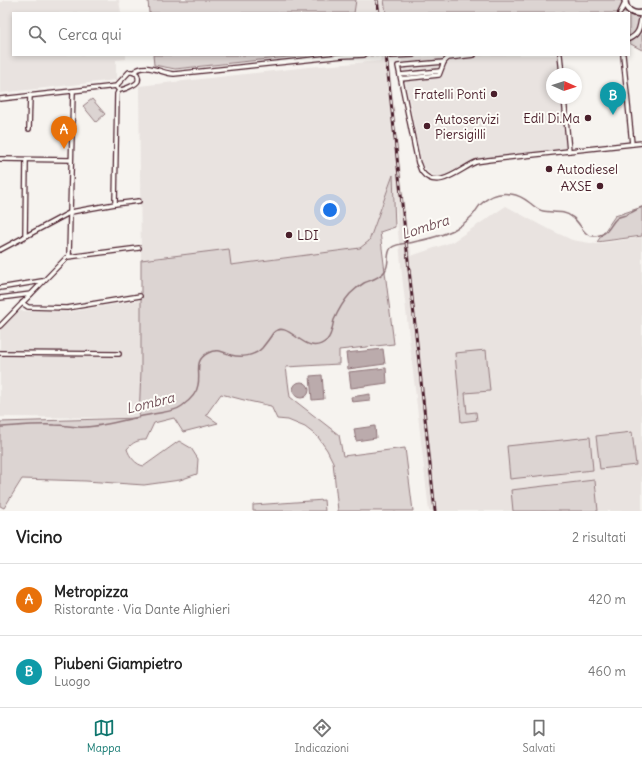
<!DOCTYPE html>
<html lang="it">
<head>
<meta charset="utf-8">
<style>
	:root { --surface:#fff; --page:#f2f2f2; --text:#222; --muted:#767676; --line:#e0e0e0; --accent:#0f766e }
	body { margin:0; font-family:Delius,sans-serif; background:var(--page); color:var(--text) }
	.compass { position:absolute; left:546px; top:68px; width:36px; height:36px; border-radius:50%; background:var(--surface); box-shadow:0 2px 6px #0003; rotate:93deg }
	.you { position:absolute; left:330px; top:210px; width:14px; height:14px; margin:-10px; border:3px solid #fff; border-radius:50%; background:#1a73e8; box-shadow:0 0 0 6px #1a73e833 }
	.badge { display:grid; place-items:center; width:26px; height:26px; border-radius:50%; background:var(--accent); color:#fff; font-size:13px; font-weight:700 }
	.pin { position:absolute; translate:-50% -33px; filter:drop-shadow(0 1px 2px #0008) }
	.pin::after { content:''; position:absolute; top:21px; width:14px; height:12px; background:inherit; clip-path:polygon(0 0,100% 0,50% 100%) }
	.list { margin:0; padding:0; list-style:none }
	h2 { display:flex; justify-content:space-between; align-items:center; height:52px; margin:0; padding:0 16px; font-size:17px }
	h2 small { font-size:13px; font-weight:400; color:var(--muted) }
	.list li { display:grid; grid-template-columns:26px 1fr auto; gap:12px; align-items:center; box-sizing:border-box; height:72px; padding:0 16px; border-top:1px solid var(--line) }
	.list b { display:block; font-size:15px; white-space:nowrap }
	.list p { margin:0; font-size:13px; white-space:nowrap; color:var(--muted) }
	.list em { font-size:13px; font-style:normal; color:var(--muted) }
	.icon { flex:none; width:22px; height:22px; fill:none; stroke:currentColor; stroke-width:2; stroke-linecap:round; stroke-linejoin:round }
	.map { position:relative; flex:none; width:642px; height:511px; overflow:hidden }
	.search { position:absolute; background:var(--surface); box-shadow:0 2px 6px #0003; left:12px; right:12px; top:12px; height:44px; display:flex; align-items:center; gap:10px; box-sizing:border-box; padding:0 14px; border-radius:0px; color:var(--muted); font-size:15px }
	.sheet { height:196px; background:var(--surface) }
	nav { display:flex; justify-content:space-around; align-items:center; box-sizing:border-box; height:56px; border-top:1px solid var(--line); background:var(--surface); font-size:11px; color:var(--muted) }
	nav a { display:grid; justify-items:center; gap:2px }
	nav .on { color:var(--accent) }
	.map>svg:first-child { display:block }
</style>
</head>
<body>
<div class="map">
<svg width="642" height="511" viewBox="0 0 642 511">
	<rect width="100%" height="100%" fill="#f6f3ef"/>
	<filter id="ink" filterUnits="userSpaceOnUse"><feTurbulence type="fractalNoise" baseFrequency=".025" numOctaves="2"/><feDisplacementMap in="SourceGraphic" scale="8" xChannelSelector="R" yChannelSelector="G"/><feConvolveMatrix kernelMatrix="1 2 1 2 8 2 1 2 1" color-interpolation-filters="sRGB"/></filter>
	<g filter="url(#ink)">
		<g fill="#e9e3e0">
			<path d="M4 0H119L121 13H13V55H126V59L116 60V80L0 93V3Z"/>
			<path d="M356 0H384L386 13H354Z"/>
			<path d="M380 55H387L391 77 409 246 411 249V256L452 242 506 206 542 226 572 240 596 244 642 237V511H429L402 275 393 176 369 242 360 248 231 265 229 249 141 260 139 86 308 67 381 61Z"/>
			<path d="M448 55H559L561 74H552V98H564L569 149 477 160 456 171 443 176H436L430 174 422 165 401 59Z"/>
			<path d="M141 300V371L139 418 0 417V329L18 311H67L69 312Z"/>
		</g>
		<g fill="#dcd4d2" stroke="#937a7e">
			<path d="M148 0H356L354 13H149Z"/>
			<path d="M384 0H623L624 8 642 15V50L629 43V13H386Z"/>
			<path d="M153 55H307L175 69 154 65Z"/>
			<path d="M92 99 105 114 96 122 83 106Z"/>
			<path d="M393 175 395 227 380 232 394 344 339 350V364L286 367 290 397 339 435 343 456 405 448 413 511H338L333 462 327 450 318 437 305 427 288 420 277 419 271 406 244 400 221 394 206 415 218 423 183 432 174 418 154 423 146 440C138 440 133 442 127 449 129 456 136 465 144 466L179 441 191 448 198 459 197 474 180 480 144 485 86 481 22 479 4 508 0 506V422L139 418 141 371V260L229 249 231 265 360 248 369 241Z"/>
			<path d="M642 207V236L597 242 615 216Z"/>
			<path d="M486 350 490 391 465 393 467 413 476 412 477 420 461 422 455 353Z"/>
			<path d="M632 432 636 465 600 469 596 436Z"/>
			<path d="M590 437 593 470 510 479 507 446Z"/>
			<path d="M594 480 595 481 598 511H513L511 490Z"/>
			<path d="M324 500 325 511H253V505Z"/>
		</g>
		<g fill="#bbabac" stroke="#8e7378">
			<path d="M383 349 385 364 348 369 346 353Z"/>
			<path d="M386 368 387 383 351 388 349 372Z"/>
			<path d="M322 375 324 399 312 400 310 376Z"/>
			<circle cx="301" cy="390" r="8"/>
			<path d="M370 394V400L352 402 351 397Z"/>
			<path d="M375 426 376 438 356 441 354 429Z"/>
		</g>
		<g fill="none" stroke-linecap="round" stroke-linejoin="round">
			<path stroke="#8e7378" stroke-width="1.5" d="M0 427C18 426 36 424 55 425 65 425 75 428 85 427 108 426 130 418 153 414 162 412 174 412 182 406 189 401 197 393 198 385 201 372 193 361 208 353 217 348 223 352 231 355 241 358 255 356 262 348 266 343 270 338 273 333 289 317 305 360 327 340 332 335 332 327 334 320 338 311 343 302 350 294 354 290 359 286 364 283 371 280 380 278 385 271 390 264 386 253 391 248 397 243 407 244 414 242 428 239 443 236 455 229 461 226 467 221 472 216 475 213 477 208 481 204 489 196 500 192 511 194 518 195 525 199 530 203 534 206 538 210 543 211 552 213 564 210 572 217 583 224 582 240 600 235 610 232 610 224 617 218 620 216 625 216 628 214 633 212 637 209 642 207"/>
			<path stroke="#d4c9c8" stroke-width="3.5" stroke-dasharray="3.5 2" stroke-linecap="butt" d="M364 55 391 56"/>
			<defs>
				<g id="street">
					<path d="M620 13 625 3"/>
					<path d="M629 39C641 33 639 26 642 15"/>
					<path d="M560 55 562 74"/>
					<path d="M623 55 632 144"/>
					<path d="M391 56 413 55"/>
					<path d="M444 62 398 66 418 163C420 166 420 170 422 172 437 192 461 168 476 162 479 161 484 161 488 160L642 143"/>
					<path d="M129 72H132L137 74C138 77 139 78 138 81 136 85 123 90 119 90L117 88V85Z"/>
					<path d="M134 72C145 62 161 73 174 74L343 56 364 55"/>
					<path d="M400 75 440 71"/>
					<path d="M401 79 439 75 444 62 448 58 474 55"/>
					<path d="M564 98 569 151"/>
					<path d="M0 99 117 86"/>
					<path d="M29 129 30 95"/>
					<path d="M0 159 71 160"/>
					<path d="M115 204 117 94 119 90"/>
					<path d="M25 236 26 160"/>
					<path d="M0 250 71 212 115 204 139 201"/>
					<path d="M68 257 139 248"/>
					<path d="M0 288 42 281"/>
					<path d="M0 298 31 294"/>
					<path d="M22 303 28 307 67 308 140 296"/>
					<path d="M0 326 69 255 73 91"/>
					<path d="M0 353 119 354"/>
				</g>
				<path id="secondary" d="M625 0C625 10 633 15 642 13"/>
			</defs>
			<use href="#street" stroke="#4a1f2b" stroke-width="6"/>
			<use href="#secondary" stroke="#4a1f2b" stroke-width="8"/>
			<use href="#street" stroke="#fdfcf7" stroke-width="3.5"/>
			<use href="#secondary" stroke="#fdfcf7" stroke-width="5"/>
			<defs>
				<g id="rail">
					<path d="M377 0 379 13"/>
					<path d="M386 55C403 207 418 359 435 511"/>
				</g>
			</defs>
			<use href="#rail" stroke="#4a1f2b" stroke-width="3"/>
			<use href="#rail" stroke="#fdfcf7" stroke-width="1.5" stroke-dasharray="4.5" stroke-linecap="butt"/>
		</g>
	</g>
	<g fill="#4a1f2b" stroke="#fdfcf7" stroke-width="1.5">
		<circle cx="494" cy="94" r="4"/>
		<circle cx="588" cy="118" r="4"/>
		<circle cx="427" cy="126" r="4"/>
		<circle cx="549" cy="169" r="4"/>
		<circle cx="600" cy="186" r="4"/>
		<circle cx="289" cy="235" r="4"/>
	</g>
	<g text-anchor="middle" stroke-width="4" stroke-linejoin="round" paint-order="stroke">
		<g font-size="13" fill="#4a1f2b" stroke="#fdfcf7" text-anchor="end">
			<text x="486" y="99">Fratelli Ponti</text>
			<text x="580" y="123">Edil Di.Ma</text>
			<text x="435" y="124" text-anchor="start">Autoservizi<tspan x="435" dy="15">Piersigilli</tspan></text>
			<text x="557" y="174" text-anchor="start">Autodiesel</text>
			<text x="592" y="191">AXSE</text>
			<text x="297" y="240" text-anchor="start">LDI</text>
		</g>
		<g font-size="14" font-style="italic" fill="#725058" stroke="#fdfcf7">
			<text transform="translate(425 227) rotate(-18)" y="5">Lombra</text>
			<text transform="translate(150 403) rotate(-14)" y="5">Lombra</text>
		</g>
	</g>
</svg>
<svg class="compass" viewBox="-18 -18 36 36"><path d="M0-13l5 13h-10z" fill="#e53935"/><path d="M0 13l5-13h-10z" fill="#767676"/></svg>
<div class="you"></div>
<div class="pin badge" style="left:64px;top:149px;background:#e8710a">A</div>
<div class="pin badge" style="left:613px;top:115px;background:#0f9aa8">B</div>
<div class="search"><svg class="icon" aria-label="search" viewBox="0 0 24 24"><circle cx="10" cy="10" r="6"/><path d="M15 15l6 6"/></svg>Cerca qui</div>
</div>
<section class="sheet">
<h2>Vicino<small>2 risultati</small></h2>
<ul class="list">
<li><span class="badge" style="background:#e8710a">A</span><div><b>Metropizza</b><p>Ristorante · Via Dante Alighieri</p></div><em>420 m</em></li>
<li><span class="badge" style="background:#0f9aa8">B</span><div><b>Piubeni Giampietro</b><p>Luogo</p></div><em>460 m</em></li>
</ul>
</section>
<nav>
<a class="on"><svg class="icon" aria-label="map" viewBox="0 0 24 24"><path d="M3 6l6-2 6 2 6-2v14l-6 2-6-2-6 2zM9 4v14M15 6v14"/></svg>Mappa</a>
<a><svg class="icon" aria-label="directions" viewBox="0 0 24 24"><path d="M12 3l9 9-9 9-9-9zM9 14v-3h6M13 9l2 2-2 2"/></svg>Indicazioni</a>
<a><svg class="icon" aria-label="saved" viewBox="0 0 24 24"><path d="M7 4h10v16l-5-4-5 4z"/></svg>Salvati</a>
</nav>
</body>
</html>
